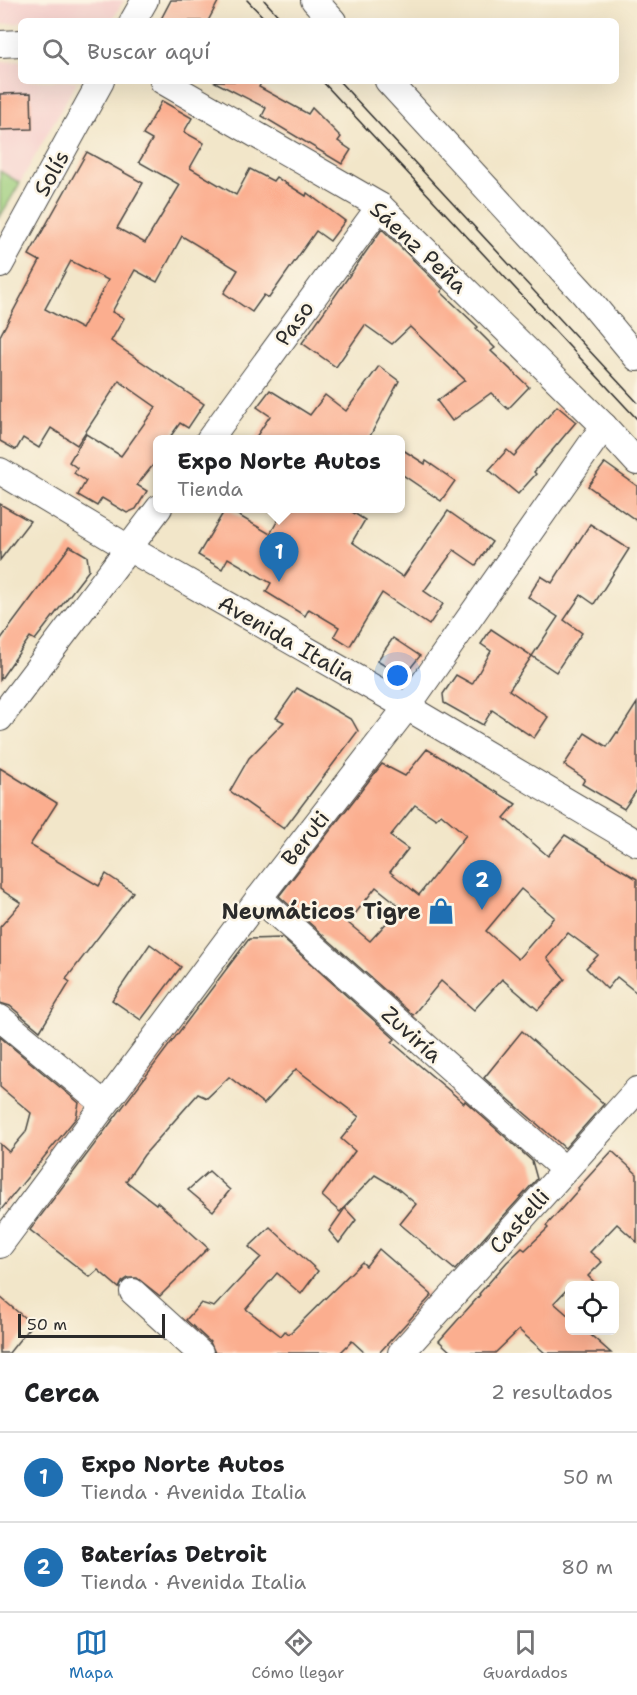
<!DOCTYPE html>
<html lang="es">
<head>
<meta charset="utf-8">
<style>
	:root { --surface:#fff; --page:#f6f6f6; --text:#202124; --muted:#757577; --line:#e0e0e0; --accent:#1f6fb2 }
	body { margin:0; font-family:"Shantell Sans",sans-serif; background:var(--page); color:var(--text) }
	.controls { position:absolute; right:18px; bottom:18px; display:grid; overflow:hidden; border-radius:9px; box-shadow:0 6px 24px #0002 }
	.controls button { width:54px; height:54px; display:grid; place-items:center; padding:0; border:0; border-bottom:2px solid var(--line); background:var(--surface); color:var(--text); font:30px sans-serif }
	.scale { position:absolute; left:18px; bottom:15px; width:147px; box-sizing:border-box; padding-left:6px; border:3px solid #2b2b2b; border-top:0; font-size:16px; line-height:21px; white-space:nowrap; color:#2b2b2b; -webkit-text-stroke:4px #fcf5e5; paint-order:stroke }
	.you { position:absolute; left:398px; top:676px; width:21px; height:21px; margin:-15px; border:4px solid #fff; border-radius:50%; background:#1a73e8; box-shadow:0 0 0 9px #1a73e833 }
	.badge { display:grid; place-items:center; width:39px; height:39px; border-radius:50%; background:var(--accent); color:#fff; font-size:20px; font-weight:700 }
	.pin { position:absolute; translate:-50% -50px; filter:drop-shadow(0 2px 3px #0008) }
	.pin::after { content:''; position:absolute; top:32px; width:21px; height:18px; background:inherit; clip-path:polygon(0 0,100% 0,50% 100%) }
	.popup { position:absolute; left:153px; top:435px; width:252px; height:78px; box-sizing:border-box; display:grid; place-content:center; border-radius:9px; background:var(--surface); filter:drop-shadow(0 2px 4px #0005); font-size:20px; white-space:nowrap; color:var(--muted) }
	.popup b { font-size:22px; color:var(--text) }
	.popup::after { content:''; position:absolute; left:50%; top:100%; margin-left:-12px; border:12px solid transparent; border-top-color:var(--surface) }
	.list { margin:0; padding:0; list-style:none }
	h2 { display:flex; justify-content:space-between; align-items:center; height:78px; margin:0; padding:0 24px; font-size:26px }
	h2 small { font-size:20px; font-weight:400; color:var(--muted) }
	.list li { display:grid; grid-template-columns:39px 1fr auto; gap:18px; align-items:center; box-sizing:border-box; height:90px; padding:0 24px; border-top:2px solid var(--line) }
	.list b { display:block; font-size:22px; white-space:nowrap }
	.list p { margin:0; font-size:20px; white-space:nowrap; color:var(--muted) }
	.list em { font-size:20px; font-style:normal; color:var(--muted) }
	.icon { flex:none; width:33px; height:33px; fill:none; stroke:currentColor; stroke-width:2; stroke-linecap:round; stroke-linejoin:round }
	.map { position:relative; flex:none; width:637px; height:1353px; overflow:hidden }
	.search { position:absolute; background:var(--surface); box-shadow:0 6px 24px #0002; left:18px; right:18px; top:18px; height:66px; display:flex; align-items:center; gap:15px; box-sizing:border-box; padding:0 21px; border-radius:9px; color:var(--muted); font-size:22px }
	.sheet { height:258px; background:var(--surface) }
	nav { display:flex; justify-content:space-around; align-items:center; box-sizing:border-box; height:84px; border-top:2px solid var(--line); background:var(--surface); font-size:16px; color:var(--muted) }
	nav a { display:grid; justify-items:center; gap:3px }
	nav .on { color:var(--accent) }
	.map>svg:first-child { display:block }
</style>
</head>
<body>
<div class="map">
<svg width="637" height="1353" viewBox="0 0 637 1353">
	<rect width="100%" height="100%" fill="#fcf5e5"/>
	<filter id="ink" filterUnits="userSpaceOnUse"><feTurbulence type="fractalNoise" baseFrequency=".0167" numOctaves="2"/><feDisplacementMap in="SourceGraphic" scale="12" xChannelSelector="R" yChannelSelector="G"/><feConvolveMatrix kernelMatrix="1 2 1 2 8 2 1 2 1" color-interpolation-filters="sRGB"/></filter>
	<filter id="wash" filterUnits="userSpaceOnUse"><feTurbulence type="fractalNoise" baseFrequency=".008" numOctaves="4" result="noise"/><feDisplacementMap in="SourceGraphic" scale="24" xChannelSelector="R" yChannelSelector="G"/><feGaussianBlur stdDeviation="1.35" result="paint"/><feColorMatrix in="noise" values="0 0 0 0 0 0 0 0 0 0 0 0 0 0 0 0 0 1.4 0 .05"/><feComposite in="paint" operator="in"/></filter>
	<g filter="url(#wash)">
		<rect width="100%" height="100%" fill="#f2e6c9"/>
		<g fill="#f7d0cd">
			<path d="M0 0H124L114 17 108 21H21V23L0 24Z"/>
			<path d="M21 61V81H77L20 183 0 171V62Z"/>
		</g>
		<path fill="#9ece7d" stroke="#647c54" stroke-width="1.5" d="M0 171 20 183 0 217Z"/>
		<g id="blocks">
			<g fill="#fbae8f" fill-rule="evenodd">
				<path d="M171 0H219L208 21H160Z"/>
				<path d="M213 81H262L259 87 308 114 312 108 341 137 338 141 351 150 342 164 262 116 266 108Z"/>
				<path d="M31 93 32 129 0 130V94Z"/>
				<path d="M162 101 192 118 184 132 204 143 190 168 236 195 250 169 273 181 276 177 306 196 307 193 345 221 330 241 316 231 269 298 264 295 252 312 224 293 238 270 182 236 157 282 135 270 112 312 124 318 111 341 204 404 188 428 180 423 168 440H158V459L137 485 147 491 136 509 127 513 102 498 97 506 78 495 86 481 74 473 77 468 69 462 86 434 121 456 156 407 119 381 77 445 51 428 39 448 23 438 16 450 0 441V336L40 261 29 255 87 152 143 183 117 228 145 243 180 185 139 162 152 140 143 135ZM71 261 108 280 82 329 45 309Z"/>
				<path d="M382 229 443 289 441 292 478 327 476 329 495 348 491 351 529 387 508 409 491 393 452 421 437 401 465 380 410 327 392 344 365 325 336 367 302 343Z"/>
				<path d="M379 366 399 381 368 440H254L270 416 257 407 270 390 310 415 325 395 346 411Z"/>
				<path d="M557 406 576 422 534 472 536 474 518 494 489 470 507 450 514 456Z"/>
				<path d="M400 448 425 464 426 461 455 481 441 501 400 473Z"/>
				<path d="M605 463 637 486V521L588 486Z"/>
				<path d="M0 504 30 521 0 560Z"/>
				<path d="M226 508 270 534 285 508H346L365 520 352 542 403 577 448 511 492 542 476 565 454 550 424 591 443 604 429 625 382 593 350 646 334 636 339 627 309 609 305 616 266 592 271 583 228 558 222 569 198 555Z"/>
				<path d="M590 524 629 549 594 604 581 595 564 620 582 633 556 672 532 656 558 617 528 597 541 576 552 583Z"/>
				<path d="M70 546 87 556 89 570 35 640 30 637 0 680V640Z"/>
				<path d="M491 629 532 656 509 690 548 717 534 738 492 710 483 725 444 703 443 694 456 675 472 684 491 651 481 644Z"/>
				<path d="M393 638 420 656 408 671 397 673 377 661Z"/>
				<path d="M297 688 352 720 358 731 284 829 230 791 249 758 284 722 276 718Z"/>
				<path d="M637 703V790L624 809 582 784 585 779 564 765 585 733 607 747 617 732 618 733Z"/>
				<path d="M427 749 516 804 504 818 548 856 565 835 637 879V993L617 977 607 989 586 968 598 955 568 933 547 958 565 979 538 1010 502 979 474 1010 441 981 413 1015 279 896 382 764 405 776ZM415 805 436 819 441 814 466 835 419 895 390 872 408 849 390 836ZM376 887 401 907 370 941 348 923ZM521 889 554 917 518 959 486 931Z"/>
				<path d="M0 768 57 803 30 845 99 886 106 874 133 892 66 979 70 982 40 1031 10 1006 0 1003V927L21 903 0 889Z"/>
				<path d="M282 938 395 1039 392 1042 464 1103 465 1101 532 1161 537 1179 455 1270 400 1224 416 1204 397 1188 375 1175 340 1212 322 1196 355 1151 341 1139 359 1117 296 1069 264 1104 229 1077 207 1098 198 1094 144 1155 126 1181 156 1204 157 1202 208 1248 160 1296 137 1278H128L122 1282 119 1288 98 1270 90 1277 30 1230 249 939Z"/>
				<path d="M150 944 181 967 141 1020 112 1000Z"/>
				<path d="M522 1031 604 1104 565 1148 484 1078Z"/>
				<path d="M0 1037 79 1103 76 1118 0 1211V1144L9 1152 26 1132 31 1113 0 1087Z"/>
				<path d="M612 1151 637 1174V1242L617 1224 590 1252 602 1262 588 1276 598 1286H570L554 1303 570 1317V1330H585L611 1353H545L519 1330 495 1353H452L439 1341 480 1295 479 1294 507 1262 522 1248 525 1250 548 1228 546 1226 579 1189 578 1188Z"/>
				<path d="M209 1171 230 1190 213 1211 188 1190Z"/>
				<path d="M345 1208 356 1220 339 1243 329 1231Z"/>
				<path d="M270 1227 318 1271 301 1294 277 1273 246 1309 281 1336 285 1331 289 1334 362 1262 366 1266 379 1249 432 1295 379 1353H365L352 1341 340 1353H215L210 1342 186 1320 201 1303 214 1307 261 1257 249 1247Z"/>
				<path d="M0 1297 32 1324 9 1353H0Z"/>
			</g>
		</g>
	</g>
	<g filter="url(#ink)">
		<use href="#blocks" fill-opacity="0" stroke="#494743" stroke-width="1.5"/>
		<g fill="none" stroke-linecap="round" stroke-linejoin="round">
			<defs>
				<g id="minor">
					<path d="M314 0 333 21"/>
					<path d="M133 21 145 0"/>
					<path d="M0 44 21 43"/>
					<path d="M163 81 380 206 604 426 637 462"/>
					<path d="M388 81 584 294 637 358"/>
					<path d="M0 265 101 81"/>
					<path d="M209 440 380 206"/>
					<path d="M0 471 130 549 407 707 637 843"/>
					<path d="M0 718 159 508"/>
					<path d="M259 898 565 1170"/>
					<path d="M0 1018 104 1104"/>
					<path d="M0 1245 259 898 407 707 604 426"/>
					<path d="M133 1292 200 1353"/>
					<path d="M401 1353 637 1090"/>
				</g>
			</defs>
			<use href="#minor" stroke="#494743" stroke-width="28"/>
			<use href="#minor" stroke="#fff" stroke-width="26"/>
			<g stroke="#2b2b2b" stroke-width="1.5">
				<path d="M247 0 267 21"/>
				<path d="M264 0 283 21"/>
				<path d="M322 81 637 419"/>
				<path d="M339 81 637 402"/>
			</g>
		</g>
	</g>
	<defs>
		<symbol id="shop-bare" viewBox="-9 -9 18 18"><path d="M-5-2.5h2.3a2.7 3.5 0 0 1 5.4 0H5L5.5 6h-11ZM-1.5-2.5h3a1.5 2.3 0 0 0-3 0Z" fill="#1f6fb2" stroke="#fcf5e5" stroke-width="2.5" paint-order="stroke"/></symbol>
	</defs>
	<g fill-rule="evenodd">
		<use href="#shop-bare" x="422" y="892" width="38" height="38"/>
	</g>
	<g text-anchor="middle" stroke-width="5" stroke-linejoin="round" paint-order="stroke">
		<g font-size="22" fill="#2b2b2b" stroke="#fcf5e5">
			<text transform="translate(51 173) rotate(-61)" y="8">Solís</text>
			<text transform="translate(419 247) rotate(43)" y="8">Sáenz Peña</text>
			<text transform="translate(294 323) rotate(-54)" y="8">Paso</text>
			<text transform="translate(287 639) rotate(30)" y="8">Avenida Italia</text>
			<text transform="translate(305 838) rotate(-52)" y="8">Beruti</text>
			<text transform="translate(412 1034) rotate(42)" y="8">Zuviría</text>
			<text transform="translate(519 1221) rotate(-48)" y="8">Castelli</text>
		</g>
		<g font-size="22" font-weight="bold" fill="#2b2b2b" stroke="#fcf5e5" text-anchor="end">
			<text x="421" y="919">Neumáticos Tigre</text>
		</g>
	</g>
</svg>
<div class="controls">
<button><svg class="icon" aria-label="locate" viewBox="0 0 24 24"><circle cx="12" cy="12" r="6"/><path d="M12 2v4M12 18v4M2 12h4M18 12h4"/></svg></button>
</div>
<div class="scale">50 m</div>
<div class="you"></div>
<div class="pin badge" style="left:279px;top:582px">1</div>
<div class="popup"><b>Expo Norte Autos</b>Tienda</div>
<div class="pin badge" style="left:482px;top:910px">2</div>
<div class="search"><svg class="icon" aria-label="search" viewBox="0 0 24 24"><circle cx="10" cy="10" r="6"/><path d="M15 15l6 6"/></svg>Buscar aquí</div>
</div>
<section class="sheet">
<h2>Cerca<small>2 resultados</small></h2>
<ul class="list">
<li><span class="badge">1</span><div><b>Expo Norte Autos</b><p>Tienda · Avenida Italia</p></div><em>50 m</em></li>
<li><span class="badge">2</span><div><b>Baterías Detroit</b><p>Tienda · Avenida Italia</p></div><em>80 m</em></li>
</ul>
</section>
<nav>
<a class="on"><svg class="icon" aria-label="map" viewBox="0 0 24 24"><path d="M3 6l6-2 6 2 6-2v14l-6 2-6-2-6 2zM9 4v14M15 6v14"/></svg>Mapa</a>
<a><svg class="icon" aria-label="directions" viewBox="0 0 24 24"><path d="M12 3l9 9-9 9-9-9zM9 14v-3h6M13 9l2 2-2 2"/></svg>Cómo llegar</a>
<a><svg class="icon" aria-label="saved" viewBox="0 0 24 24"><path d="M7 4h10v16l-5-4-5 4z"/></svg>Guardados</a>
</nav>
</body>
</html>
